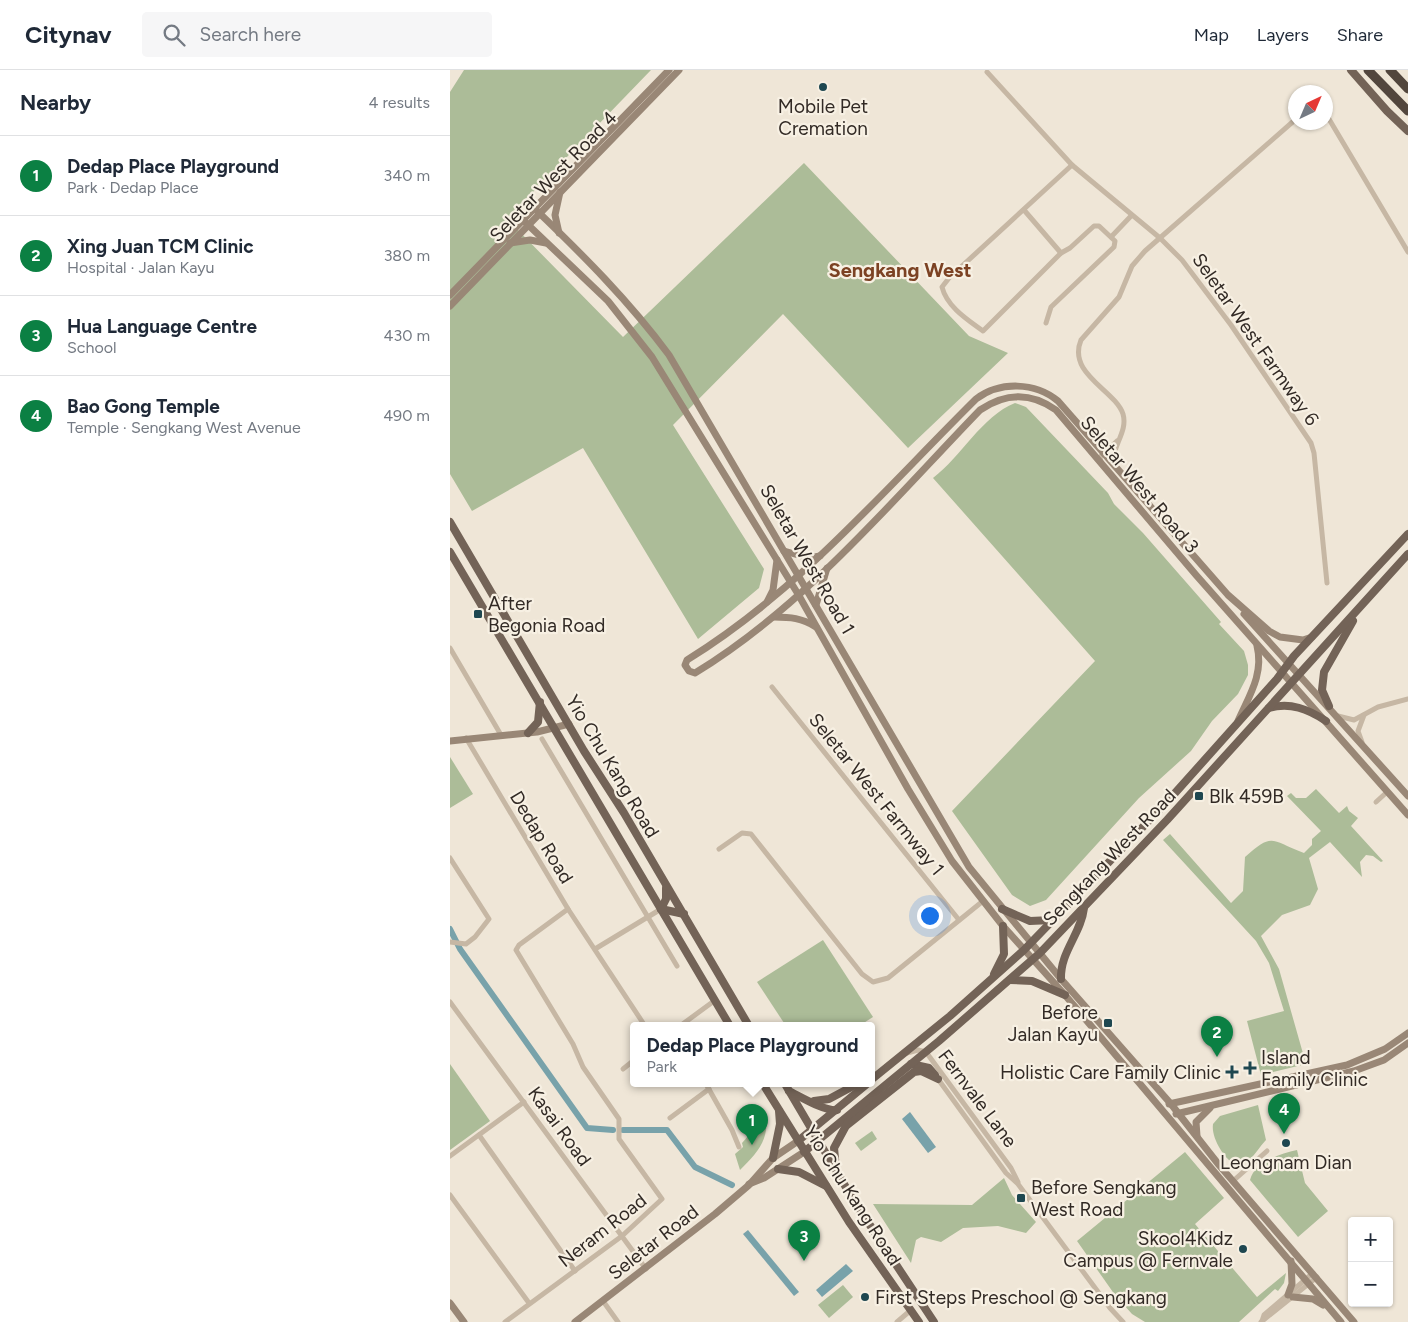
<!DOCTYPE html>
<html lang="en">
<head>
<meta charset="utf-8">
<style>
	:root { --surface:#fff; --page:#f6f6f7; --text:#1f2937; --muted:#747a83; --line:#e0e1e3; --accent:#0b8043 }
	body { margin:0; font-family:Figtree,sans-serif; background:var(--page); color:var(--text) }
	.controls { position:absolute; right:15px; bottom:15px; display:grid; overflow:hidden; border-radius:5px; box-shadow:0 1px 4px #0004 }
	.controls button { width:45px; height:45px; display:grid; place-items:center; padding:0; border:0; border-bottom:1px solid var(--line); background:var(--surface); color:var(--text); font:25px sans-serif }
	.compass { position:absolute; left:838px; top:15px; width:45px; height:45px; border-radius:50%; background:var(--surface); box-shadow:0 1px 4px #0004; rotate:44deg }
	.you { position:absolute; left:479px; top:845px; width:18px; height:18px; margin:-12px; border:4px solid #fff; border-radius:50%; background:#1a73e8; box-shadow:0 0 0 8px #1a73e833 }
	.badge { display:grid; place-items:center; width:32px; height:32px; border-radius:50%; background:var(--accent); color:#fff; font-size:16px; font-weight:700 }
	.pin { position:absolute; translate:-50% -41px; filter:drop-shadow(0 1px 2px #0008) }
	.pin::after { content:''; position:absolute; top:26px; width:18px; height:15px; background:inherit; clip-path:polygon(0 0,100% 0,50% 100%) }
	.popup { position:absolute; left:180px; top:952px; width:245px; height:65px; box-sizing:border-box; display:grid; place-content:center; border-radius:5px; background:var(--surface); filter:drop-shadow(0 1px 4px #0005); font-size:16px; white-space:nowrap; color:var(--muted) }
	.popup b { font-size:19px; color:var(--text) }
	.popup::after { content:''; position:absolute; left:50%; top:100%; margin-left:-10px; border:10px solid transparent; border-top-color:var(--surface) }
	.list { margin:0; padding:0; list-style:none }
	h2 { display:flex; justify-content:space-between; align-items:center; height:65px; margin:0; padding:0 20px; font-size:21px }
	h2 small { font-size:16px; font-weight:400; color:var(--muted) }
	.list li { display:grid; grid-template-columns:32px 1fr auto; gap:15px; align-items:center; box-sizing:border-box; height:80px; padding:0 20px; border-top:1px solid var(--line) }
	.list b { display:block; font-size:19px; white-space:nowrap }
	.list p { margin:0; font-size:16px; white-space:nowrap; color:var(--muted) }
	.list em { font-size:16px; font-style:normal; color:var(--muted) }
	.icon { flex:none; width:28px; height:28px; fill:none; stroke:currentColor; stroke-width:2; stroke-linecap:round; stroke-linejoin:round }
	.map { position:relative; flex:none; width:958px; height:1252px; overflow:hidden }
	header { display:flex; align-items:center; gap:30px; box-sizing:border-box; height:70px; padding:0 25px; background:var(--surface); border-bottom:1px solid var(--line) }
	header strong { font-size:24px }
	nav { display:flex; gap:28px; margin-inline-start:auto; font-size:18px }
	.search { width:350px; height:45px; background:var(--page); display:flex; align-items:center; gap:12px; box-sizing:border-box; padding:0 18px; border-radius:5px; color:var(--muted); font-size:19px }
	main { display:flex }
	aside { flex:1; background:var(--surface) }
	.map>svg:first-child { display:block }
</style>
</head>
<body>
<header>
<strong>Citynav</strong>
<div class="search"><svg class="icon" aria-label="search" viewBox="0 0 24 24"><circle cx="10" cy="10" r="6"/><path d="M15 15l6 6"/></svg>Search here</div>
<nav><a>Map</a><a>Layers</a><a>Share</a></nav>
</header>
<main>
<aside>
<h2>Nearby<small>4 results</small></h2>
<ul class="list">
<li><span class="badge">1</span><div><b>Dedap Place Playground</b><p>Park · Dedap Place</p></div><em>340 m</em></li>
<li><span class="badge">2</span><div><b>Xing Juan TCM Clinic</b><p>Hospital · Jalan Kayu</p></div><em>380 m</em></li>
<li><span class="badge">3</span><div><b>Hua Language Centre</b><p>School</p></div><em>430 m</em></li>
<li><span class="badge">4</span><div><b>Bao Gong Temple</b><p>Temple · Sengkang West Avenue</p></div><em>490 m</em></li>
</ul>
</aside>
<div class="map">
<svg width="958" height="1252" viewBox="0 0 958 1252">
	<rect width="100%" height="100%" fill="#efe6d7"/>
	<g fill="#acbc98">
		<path d="M14 0H201L57 149 173 267 354 93 519 266 558 283 458 378 333 244 223 355 314 499 309 518 248 569 133 378 22 441 0 404V22Z"/>
		<path d="M565 333 576 337 658 423 664 434 693 463 771 552 769 554 794 581 798 595V605L788 624 762 651 741 681 689 728 596 830 580 836 562 825 502 741 645 591 483 408C511 387 532 346 565 333Z"/>
		<path d="M0 687 23 724 0 738Z"/>
		<path d="M866 719 889 743 897 736 899 741 908 748 901 756 933 791 931 792 923 786 916 785 910 792 912 807 880 772 859 788 868 819 860 835 832 845 811 866 829 899 856 994 811 1005 797 951 834 941 819 893 806 871 713 770 720 764 781 833 793 821 795 787C823 762 820 770 854 783L862 775V769L871 761 837 726 841 723 846 728H856Z"/>
		<path d="M373 870 423 947 409 956H336L307 912Z"/>
		<path d="M0 994 40 1051 0 1080Z"/>
		<path d="M808 1035 816 1070C807 1079 800 1097 784 1094 773 1087 761 1067 763 1054L770 1046Z"/>
		<path d="M316 1048C319 1071 305 1085 290 1100L285 1084 293 1077 292 1073 299 1065 296 1060Z"/>
		<path d="M422 1061 427 1069 411 1081 405 1073Z"/>
		<path d="M847 1080 855 1113 878 1141 848 1167 800 1110C805 1091 830 1084 847 1080Z"/>
		<path d="M735 1082 774 1128 745 1154 807 1227 836 1203 834 1213 828 1221 825 1219 789 1252H695L682 1244 665 1225 627 1171Z"/>
		<path d="M554 1108 562 1125 586 1152 576 1163 548 1156 513 1158 491 1172 471 1167 466 1170 461 1193 423 1134 522 1135Z"/>
		<path d="M393 1215 403 1227 379 1248 368 1235Z"/>
	</g>
	<g fill="#78a2aa">
		<path d="M460 1042 486 1077 478 1083 452 1049Z"/>
		<path d="M298 1160 349 1222 344 1226 293 1164Z"/>
		<path d="M396 1194 403 1201 372 1227 366 1220Z"/>
	</g>
	<g fill="none" stroke-linecap="round" stroke-linejoin="round">
		<g stroke="#78a2aa" stroke-width="6">
			<path d="M0 859 10 879 137 1058 163 1060"/>
			<path d="M173 1060H217L245 1097 282 1115"/>
		</g>
		<g stroke="#c6b7a4" stroke-width="5">
			<path d="M537 2 622 95 710 168 732 190 781 255 861 373 864 383 877 513"/>
			<path d="M876 44 958 182"/>
			<path d="M574 140 611 183"/>
			<path d="M661 167 681 146"/>
			<path d="M596 253 601 237 664 177 665 171 649 156H644L620 178 611 183 533 261C518 250 497 237 492 217L499 208 622 95"/>
			<path d="M651 392 650 387 667 371"/>
			<path d="M663 392C663 375 678 361 673 344 665 320 617 304 631 270L669 227 682 196 695 181 846 49"/>
			<path d="M0 578 51 665"/>
			<path d="M322 617 509 850"/>
			<path d="M888 646 904 650 928 637 958 629"/>
			<path d="M16 668 118 839 195 956"/>
			<path d="M92 669 227 896"/>
			<path d="M912 672 908 661 914 645"/>
			<path d="M926 732 937 722"/>
			<path d="M269 779 292 763 301 764 412 904 423 912 438 908 533 831"/>
			<path d="M0 788 39 849 25 867 16 874 0 872"/>
			<path d="M145 879 211 839"/>
			<path d="M0 932 196 1199"/>
			<path d="M230 956 264 931"/>
			<path d="M457 983 468 980 476 982 561 1098 568 1112"/>
			<path d="M173 999 183 991"/>
			<path d="M488 1009 556 1103 568 1114 660 1238 673 1252"/>
			<path d="M256 1014 282 1060 289 1077"/>
			<path d="M220 1048 259 1019"/>
			<path d="M29 1065 125 1201"/>
			<path d="M0 1086 74 1032"/>
			<path d="M783 1111 817 1081"/>
			<path d="M0 1125 79 1233"/>
			<path d="M153 1231 168 1252"/>
			<path d="M812 1251 814 1245 863 1203"/>
			<path d="M55 1252 172 1166 212 1129 169 1069V1049L133 997 123 974 66 880 69 875 118 839"/>
			<path d="M447 1252 461 1240"/>
			<path d="M811 1252 867 1207"/>
		</g>
		<g stroke="#998776" stroke-width="7">
			<path d="M84 138C132 184 179 231 219 285L519 797 611 909 721 1034 769 1095 904 1252"/>
			<path d="M73 150 158 231 202 287 348 524 458 719 502 791 553 856 615 925 891 1252"/>
			<path d="M109 163 105 145 110 122"/>
			<path d="M60 173 80 170 96 173"/>
			<path d="M0 225 219 0"/>
			<path d="M0 236 229 0"/>
			<path d="M334 481 359 488 370 486"/>
			<path d="M317 532 323 520 327 490"/>
			<path d="M366 535 377 498"/>
			<path d="M794 544 958 726"/>
			<path d="M324 547C340 547 352 548 366 557"/>
			<path d="M862 567 853 570 830 567 819 561 778 525 608 331C585 312 550 311 526 329 433 421 349 521 237 590L235 595 239 601 245 603C355 536 441 432 530 340 555 323 581 322 606 340L746 505 958 745"/>
			<path d="M788 651C799 626 814 604 807 576"/>
			<path d="M0 671 87 662 119 654"/>
			<path d="M719 1034 897 995 935 979 958 963"/>
			<path d="M726 1044 904 1001 934 990 958 973"/>
			<path d="M747 1066 746 1052 760 1038"/>
			<path d="M299 1114 314 1108 354 1082"/>
			<path d="M838 1225 842 1214 841 1191"/>
			<path d="M843 1227 863 1229 873 1235"/>
			<path d="M0 1233 14 1252"/>
			<path d="M125 1252 265 1144 299 1115 323 1088 348 1071"/>
		</g>
		<g stroke="#736357" stroke-width="8">
			<path d="M901 0 937 41 958 61"/>
			<path d="M0 452 134 681 174 743 299 956"/>
			<path d="M0 482 280 956"/>
			<path d="M879 636 872 620 874 602 903 551"/>
			<path d="M819 638C840 632 858 639 876 651"/>
			<path d="M78 663 88 652 90 632"/>
			<path d="M211 839 216 829V818"/>
			<path d="M211 839 234 844"/>
			<path d="M552 839 580 851 602 850"/>
			<path d="M544 904 554 884 553 856"/>
			<path d="M611 909C610 882 631 864 634 838"/>
			<path d="M560 910 582 911 615 925"/>
			<path d="M461 994 479 998 485 1005"/>
			<path d="M421 1010 500 946 574 880 717 732 827 609 844 586 958 464"/>
			<path d="M313 1014 399 1152 469 1252"/>
			<path d="M335 1014 404 1131 484 1252"/>
			<path d="M339 1021C351 1027 376 1042 387 1040"/>
			<path d="M364 1031 379 1029 407 1014"/>
			<path d="M397 1055 464 1002 471 1001 488 1009"/>
			<path d="M348 1071 417 1014"/>
			<path d="M354 1082 489 971 590 883 717 750 958 484"/>
			<path d="M323 1088 330 1054 329 1041"/>
			<path d="M328 1099 349 1102 376 1116"/>
			<path d="M386 1099 384 1078 398 1052"/>
		</g>
		<g stroke="#52463d" stroke-width="9">
			<path d="M918 0 958 41"/>
			<path d="M940 0 958 19"/>
		</g>
	</g>
	<g fill="#1e4750" stroke="#f7f0e3" stroke-width="2">
		<circle cx="373" cy="17" r="5"/>
		<rect x="23" y="539" width="10" height="10" rx="2.5"/>
		<rect x="744" y="721" width="10" height="10" rx="2.5"/>
		<rect x="653" y="948" width="10" height="10" rx="2.5"/>
		<path d="M797.5 990.5h5v5h5v5h-5v5h-5v-5h-5v-5h5z"/>
		<path d="M779.5 994.5h5v5h5v5h-5v5h-5v-5h-5v-5h5z"/>
		<circle cx="836" cy="1073" r="5"/>
		<rect x="566" y="1123" width="10" height="10" rx="2.5"/>
		<circle cx="793" cy="1179" r="5"/>
		<circle cx="415" cy="1227" r="5"/>
	</g>
	<g text-anchor="middle" stroke-width="4.5" stroke-linejoin="round" paint-order="stroke">
		<g font-size="19" fill="#322a25" stroke="#f7f0e3" text-anchor="start">
			<text x="373" y="43" text-anchor="middle">Mobile Pet<tspan x="373" dy="22">Cremation</tspan></text>
			<text x="38" y="540">After<tspan x="38" dy="22">Begonia Road</tspan></text>
			<text x="759" y="733">Blk 459B</text>
			<text x="648" y="949" text-anchor="end">Before<tspan x="648" dy="22">Jalan Kayu</tspan></text>
			<text x="811" y="994">Island<tspan x="811" dy="22">Family Clinic</tspan></text>
			<text x="771" y="1009" text-anchor="end">Holistic Care Family Clinic</text>
			<text x="836" y="1099" text-anchor="middle">Leongnam Dian</text>
			<text x="581" y="1124">Before Sengkang<tspan x="581" dy="22">West Road</tspan></text>
			<text x="783" y="1175" text-anchor="end">Skool4Kidz<tspan x="783" dy="22">Campus @ Fernvale</tspan></text>
			<text x="425" y="1234">First Steps Preschool @ Sengkang</text>
		</g>
		<g font-size="19" fill="#322a25" stroke="#f7f0e3">
			<text transform="translate(103 106) rotate(-46)" y="7">Seletar West Road 4</text>
			<text transform="translate(806 269) rotate(55)" y="7">Seletar West Farmway 6</text>
			<text transform="translate(690 414) rotate(50)" y="7">Seletar West Road 3</text>
			<text transform="translate(358 489) rotate(60)" y="7">Seletar West Road 1</text>
			<text transform="translate(163 696) rotate(59)" y="7">Yio Chu Kang Road</text>
			<text transform="translate(427 724) rotate(51)" y="7">Seletar West Farmway 1</text>
			<text transform="translate(92 767) rotate(59)" y="7">Dedap Road</text>
			<text transform="translate(659 787) rotate(-46)" y="7">Sengkang West Road</text>
			<text transform="translate(528 1028) rotate(53)" y="7">Fernvale Lane</text>
			<text transform="translate(110 1056) rotate(54)" y="7">Kasai Road</text>
			<text transform="translate(403 1125) rotate(57)" y="7">Yio Chu Kang Road</text>
			<text transform="translate(152 1160) rotate(-38)" y="7">Neram Road</text>
			<text transform="translate(203 1172) rotate(-38)" y="7">Seletar Road</text>
		</g>
		<g font-size="20" font-weight="bold" fill="#7c4223" stroke="#f7f0e3">
			<text x="450" y="207">Sengkang West</text>
		</g>
	</g>
</svg>
<div class="controls">
<button>+</button>
<button>−</button>
</div>
<svg class="compass" viewBox="-18 -18 36 36"><path d="M0-13l5 13h-10z" fill="#e53935"/><path d="M0 13l5-13h-10z" fill="#747a83"/></svg>
<div class="you"></div>
<div class="pin badge" style="left:302px;top:1075px">1</div>
<div class="popup"><b>Dedap Place Playground</b>Park</div>
<div class="pin badge" style="left:767px;top:987px">2</div>
<div class="pin badge" style="left:354px;top:1191px">3</div>
<div class="pin badge" style="left:834px;top:1064px">4</div>
</div>
</main>
</body>
</html>
